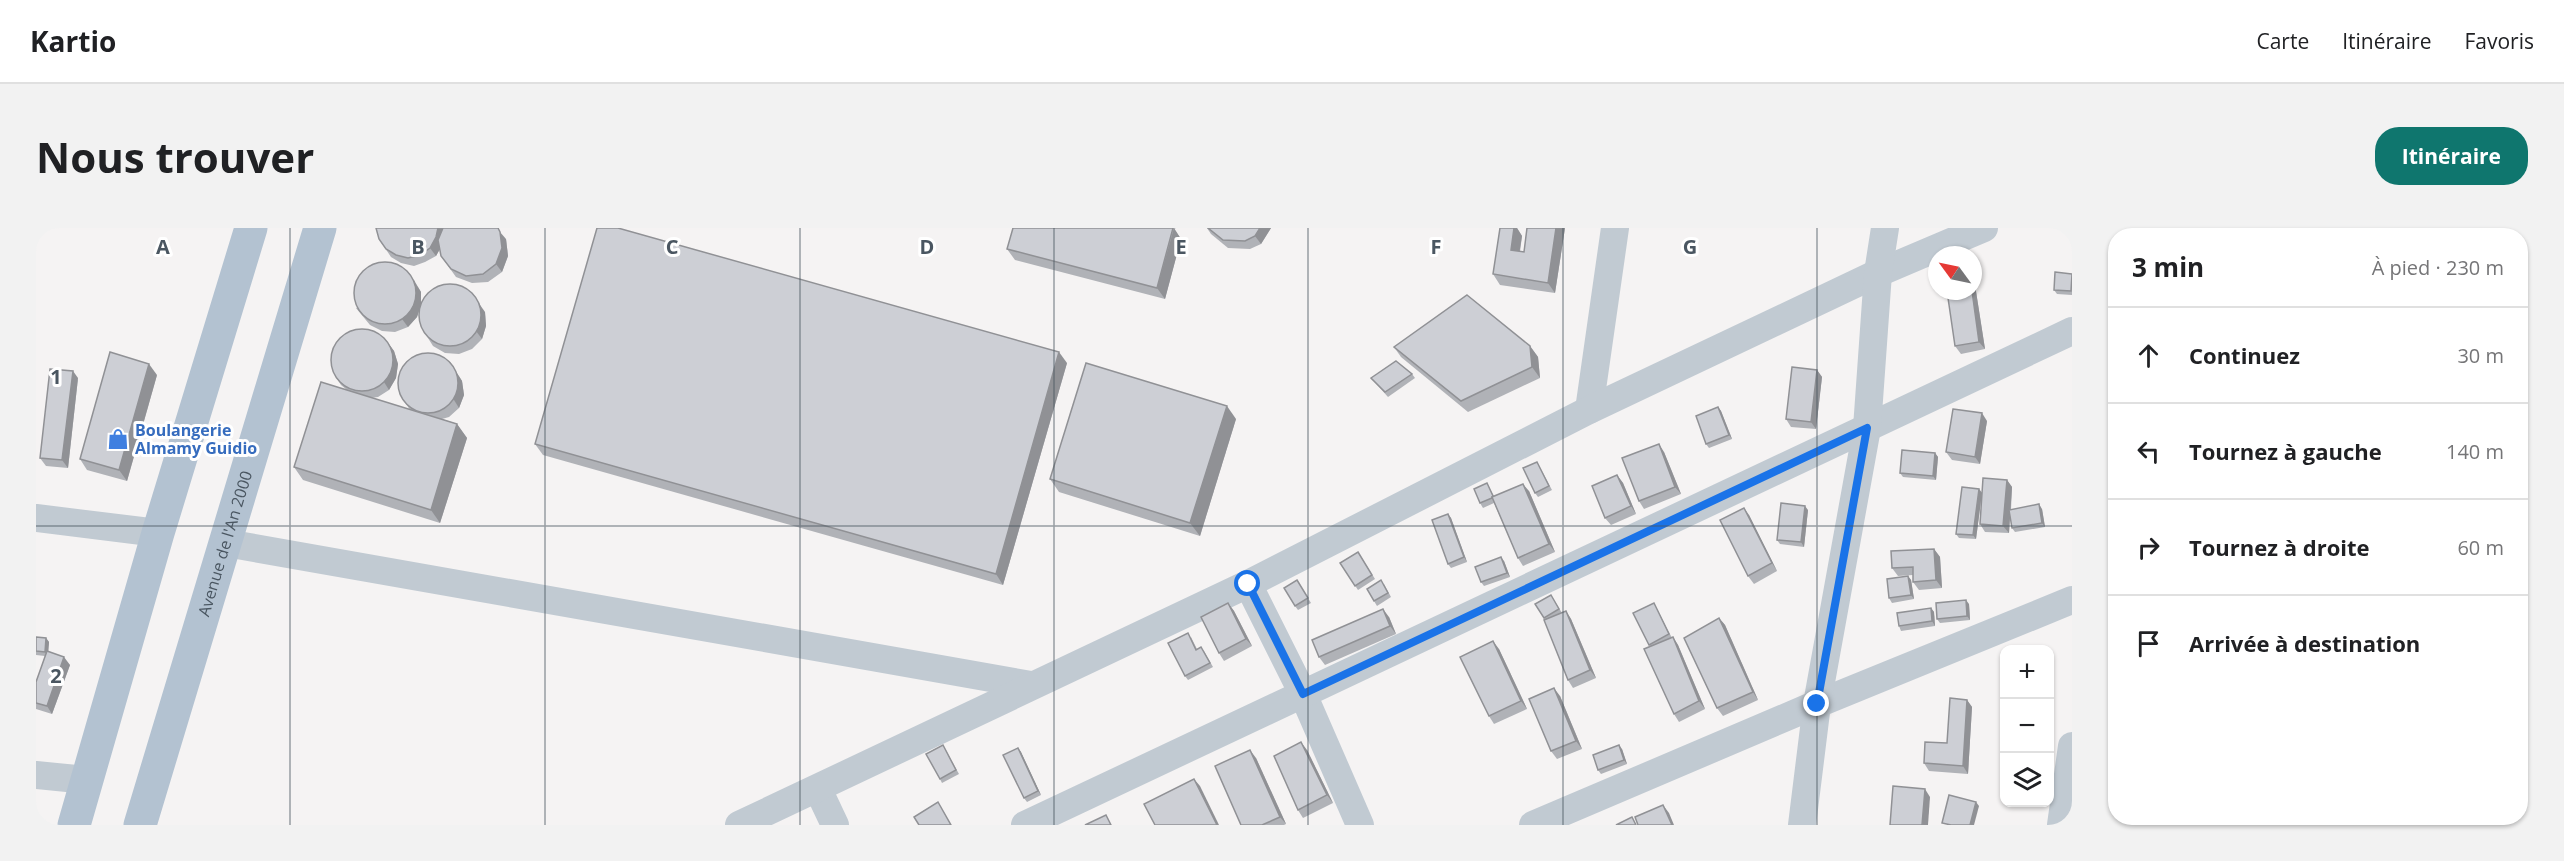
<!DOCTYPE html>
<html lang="fr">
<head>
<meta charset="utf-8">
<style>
	:root { --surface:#fff; --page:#f2f2f2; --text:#202124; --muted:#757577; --line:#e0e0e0; --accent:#0f766e }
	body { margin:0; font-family:"Open Sans",sans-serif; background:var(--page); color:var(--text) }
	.controls { position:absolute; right:18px; bottom:18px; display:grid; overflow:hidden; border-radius:12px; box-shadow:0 2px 4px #0004 }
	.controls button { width:54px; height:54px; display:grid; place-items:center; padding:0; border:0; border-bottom:2px solid var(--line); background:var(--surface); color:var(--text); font:30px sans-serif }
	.compass { position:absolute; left:1892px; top:18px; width:54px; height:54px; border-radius:50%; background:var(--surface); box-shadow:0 2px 4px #0004; rotate:303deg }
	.stop { position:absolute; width:18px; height:18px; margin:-14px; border:4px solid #1a73e8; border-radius:50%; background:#fff }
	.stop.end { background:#1a73e8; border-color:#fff; box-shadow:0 2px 6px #0008 }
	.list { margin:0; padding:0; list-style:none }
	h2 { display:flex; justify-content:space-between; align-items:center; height:78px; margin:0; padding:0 24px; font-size:26px }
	h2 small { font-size:20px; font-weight:400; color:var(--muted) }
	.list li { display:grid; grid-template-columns:39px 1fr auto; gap:18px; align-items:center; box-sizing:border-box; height:96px; padding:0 24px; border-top:2px solid var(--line) }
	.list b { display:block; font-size:22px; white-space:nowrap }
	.list em { font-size:20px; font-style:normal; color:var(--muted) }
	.icon { flex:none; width:33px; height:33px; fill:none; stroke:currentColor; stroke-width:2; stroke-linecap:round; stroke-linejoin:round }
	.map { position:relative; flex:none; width:2036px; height:597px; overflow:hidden; border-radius:24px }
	header { display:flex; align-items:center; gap:36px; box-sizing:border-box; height:84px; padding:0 30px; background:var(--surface); border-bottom:2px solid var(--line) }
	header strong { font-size:28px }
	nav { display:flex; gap:33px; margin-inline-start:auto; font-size:21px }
	.intro { display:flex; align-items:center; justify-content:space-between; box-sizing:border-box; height:144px; padding:0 36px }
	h1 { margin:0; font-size:42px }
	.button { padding:15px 27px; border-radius:24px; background:var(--accent); color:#fff; font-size:21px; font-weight:700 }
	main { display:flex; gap:36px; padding:0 36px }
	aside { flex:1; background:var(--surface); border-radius:24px; box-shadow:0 2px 4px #0004 }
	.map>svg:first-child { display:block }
</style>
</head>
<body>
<header>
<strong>Kartio</strong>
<nav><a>Carte</a><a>Itinéraire</a><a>Favoris</a></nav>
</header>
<div class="intro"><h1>Nous trouver</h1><a class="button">Itinéraire</a></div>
<main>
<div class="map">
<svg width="2036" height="597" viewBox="0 0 2036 597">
	<rect width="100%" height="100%" fill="#f5f3f3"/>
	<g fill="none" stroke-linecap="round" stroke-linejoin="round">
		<g stroke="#c1cad2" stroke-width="28">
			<path d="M1553 182 1579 0"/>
			<path d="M0 290 122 305"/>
			<path d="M190 315 995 457"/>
			<path d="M1212 356 1267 466 1324 597"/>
			<path d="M0 547 51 552"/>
			<path d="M782 561 799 597"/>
			<path d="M703 597 1212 356 1553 182 1842 45 1948 0"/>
			<path d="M989 597 2036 103"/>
			<path d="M1497 597 1781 476 2036 372"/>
			<path d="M1766 597 1781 476 1831 200 1842 45 1849 0"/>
			<path d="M2025 597 2036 518"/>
		</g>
		<g stroke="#b3c2d1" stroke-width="33">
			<path d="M38 597 122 305 215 0"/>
			<path id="s1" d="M104 597 284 0"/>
		</g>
	</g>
	<g fill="#b0b2b7">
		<path d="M977 0H1140L1138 1 1145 11 1129 71 979 32 971 21Z"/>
		<path d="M1171 0H1235L1225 16 1214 21 1192 20 1175 6Z"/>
		<path d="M1464 0H1481L1486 8 1484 24H1488L1491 0H1529L1519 65 1464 57 1457 46Z"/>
		<path d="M343 11H470L472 28 466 44 452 54 436 55 420 49 405 28 404 21 400 28 389 34 378 38 365 35 355 29Z"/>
		<path d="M2036 46V67L2021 66 2018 62Z"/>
		<path d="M378 52 385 64V77L449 84 450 98 446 111 436 121 423 126 409 125 397 118 392 110 383 83 381 89 372 99 359 104 346 103 334 97 320 80Z"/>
		<path d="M1939 57 1949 121 1925 126 1919 118Z"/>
		<path d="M352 115 358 123 362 136 360 150 353 162 342 169 335 170 374 182 363 165 414 134 426 153 428 167 423 180 413 189 406 191 421 196 431 210 404 295 267 252 258 239 311 162 305 157 300 149Z"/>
		<path d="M1494 118 1502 129 1504 150 1432 184 1365 129 1358 119Z"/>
		<path d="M1031 135 967 357 507 227 499 216Z"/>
		<path d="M1781 142 1786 149 1780 201 1755 199 1750 191Z"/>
		<path d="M1376 146 1379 150 1352 169 1335 150Z"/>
		<path d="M121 147 91 253 51 242 44 231Z"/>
		<path d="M42 150 32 240 10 238 4 230Z"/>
		<path d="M1682 179 1685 183 1696 211 1673 220 1670 216Z"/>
		<path d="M1200 191 1164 308 1023 264 1014 251Z"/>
		<path d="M1951 193 1944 236 1916 232 1910 224Z"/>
		<path d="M1628 224 1645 266 1608 281 1603 273Z"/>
		<path d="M1899 225 1902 229 1900 252 1867 249 1864 245Z"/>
		<path d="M1501 234 1516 262 1502 269 1499 265Z"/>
		<path d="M1581 247 1587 255 1600 286 1575 297 1569 290Z"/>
		<path d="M1971 252 1976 259 1975 282 2006 281 2009 299 1979 304 1976 300 1974 287 1973 305 1949 304 1944 296Z"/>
		<path d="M1451 255 1458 268 1493 263 1519 324 1487 338 1482 330 1458 275 1447 280 1444 275Z"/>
		<path d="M1943 261 1946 265 1940 311 1923 310 1920 306Z"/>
		<path d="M1772 282 1768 319 1744 316 1741 312Z"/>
		<path d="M1412 286 1415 290 1431 334 1415 340 1412 336Z"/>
		<path d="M1713 287 1741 343 1718 356 1712 348Z"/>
		<path d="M1898 321 1904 329 1906 360 1883 362 1877 354V347L1862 348 1856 340Z"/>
		<path d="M1322 324 1339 351 1322 362 1304 335Z"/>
		<path d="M1468 333 1474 349 1448 358 1445 354Z"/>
		<path d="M1872 348 1875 352 1878 371 1856 375 1853 370Z"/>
		<path d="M1348 356 1355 369 1341 378 1338 373Z"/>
		<path d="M1264 357 1275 375 1262 382 1259 378Z"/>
		<path d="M1515 367 1526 385 1530 383 1535 391 1560 450 1537 460 1532 452 1509 392 1499 376Z"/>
		<path d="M1192 375 1198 383 1216 418 1188 433 1183 425Z"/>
		<path d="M1618 375 1636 410 1637 409 1642 417 1669 481 1643 494 1638 486 1614 419 1597 385Z"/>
		<path d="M1933 376 1934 392 1904 395 1901 391Z"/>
		<path d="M1895 380 1898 384 1899 398 1865 403 1863 398Z"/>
		<path d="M1353 389 1360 406 1289 437 1283 429Z"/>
		<path d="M1683 390 1689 397 1722 472 1687 488 1681 480Z"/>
		<path d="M0 409 10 410 13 414 12 423 34 437 16 486 0 481V454L9 428 0 427Z"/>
		<path d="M1155 409 1161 421 1168 423 1177 439 1152 452 1149 448Z"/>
		<path d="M1463 421 1491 481 1458 496 1453 488Z"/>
		<path d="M1524 468 1546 521 1521 531 1515 523Z"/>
		<path d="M1931 472 1936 479 1932 546 1893 543 1888 535 1911 515Z"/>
		<path d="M907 517 923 546 906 555 904 551Z"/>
		<path d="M982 520 985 524 1005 567 991 574 988 570Z"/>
		<path d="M1586 521 1591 536 1565 546 1562 542Z"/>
		<path d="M1271 522 1297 575 1267 590 1262 582Z"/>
		<path d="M1220 530 1250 596 1248 597H1205Z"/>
	</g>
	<g fill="#909195">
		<path d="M402 0H407L406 17 400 28 394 20Z"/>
		<path d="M1138 0 1145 11 1129 71 1121 60Z"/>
		<path d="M1224 0H1235L1225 16 1219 8Z"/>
		<path d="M1478 0H1481L1486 8 1482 33 1475 22Z"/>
		<path d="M1520 0H1529L1519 65 1512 55Z"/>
		<path d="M464 4 470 11 472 28 466 44 460 36Z"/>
		<path d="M373 45 385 64V77L381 89 372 99 366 91Z"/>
		<path d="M1937 54 1939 57 1949 121 1943 114 1936 63H1937Z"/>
		<path d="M435 64 449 84 450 98 446 111 440 103Z"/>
		<path d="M352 115 358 123 362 136 360 150 353 162 348 154Z"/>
		<path d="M1494 118 1502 129 1504 150 1496 139Z"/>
		<path d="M1023 124 1031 135 967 357 960 346Z"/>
		<path d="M414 134 426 153 428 167 423 180 418 172Z"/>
		<path d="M113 136 121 147 91 253 83 242Z"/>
		<path d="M1781 142 1786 149 1780 201 1775 194Z"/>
		<path d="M37 143 42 150 32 240 26 232Z"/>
		<path d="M1191 178 1200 191 1164 308 1154 295Z"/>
		<path d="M1682 179 1685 183 1696 211 1693 207Z"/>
		<path d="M1946 185 1951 193 1944 236 1939 229Z"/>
		<path d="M421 196 431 210 404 295 395 282Z"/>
		<path d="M1623 216 1628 224 1645 266 1639 259Z"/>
		<path d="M1899 225 1902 229 1900 252 1897 248Z"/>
		<path d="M1581 247 1587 255 1600 286 1595 278Z"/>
		<path d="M1971 252 1976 259 1973 305 1967 298Z"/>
		<path d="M1487 256 1493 263 1519 324 1513 316Z"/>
		<path d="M1943 261 1946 265 1940 311 1937 307Z"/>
		<path d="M2003 276 2006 281 2009 299 2006 295Z"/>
		<path d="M1769 278 1772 282 1768 319 1765 314Z"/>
		<path d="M1708 280 1713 287 1741 343 1736 335Z"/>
		<path d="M1412 286 1415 290 1431 334 1428 329Z"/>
		<path d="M1898 321 1904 329 1906 360 1900 352Z"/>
		<path d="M1465 329 1468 333 1474 349 1471 345Z"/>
		<path d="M1872 348 1875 352 1878 371 1875 367Z"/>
		<path d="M1930 372 1933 376 1934 392 1931 388Z"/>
		<path d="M1192 375 1198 383 1216 418 1210 411Z"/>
		<path d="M1895 380 1898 384 1899 398 1896 393Z"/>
		<path d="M1347 381 1353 389 1360 406 1354 398Z"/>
		<path d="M1530 383 1535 391 1560 450 1554 442Z"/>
		<path d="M1683 390 1689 397 1722 472 1717 464Z"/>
		<path d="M1637 409 1642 417 1669 481 1663 473Z"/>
		<path d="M10 410 13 414 12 428 9 424Z"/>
		<path d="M1457 413 1463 421 1491 481 1485 473Z"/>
		<path d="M28 429 34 437 16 486 11 478Z"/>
		<path d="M1518 460 1524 468 1546 521 1540 513Z"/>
		<path d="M1931 472 1936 479 1932 546 1927 538Z"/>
		<path d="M1265 514 1271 522 1297 575 1291 567Z"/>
		<path d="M1583 517 1586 521 1591 536 1588 532Z"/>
		<path d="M982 520 985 524 1005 567 1002 563Z"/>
		<path d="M1214 522 1220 530 1250 596 1244 589Z"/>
		<path d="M1158 551 1164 558 1183 597H1181Z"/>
		<path d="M1889 561 1894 569 1892 597H1886Z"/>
		<path d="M1940 574 1943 578 1938 597H1934Z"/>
		<path d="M1627 577 1633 585 1638 597H1636Z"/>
	</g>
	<g fill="#cdcfd5" stroke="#909195" stroke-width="1.5">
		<path d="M340 0H402L400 9 394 20 384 27 372 30 360 27 350 21 343 11Z"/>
		<path d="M407 0H462L464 4 466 20 460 36 447 46 430 48 415 41 405 28 402 12Z"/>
		<path d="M561 0H582L1023 124 960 346 499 216Z"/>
		<path d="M977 0H1137L1121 60 971 21Z"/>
		<path d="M1172 0H1224L1219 8 1209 13 1187 12Z"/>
		<path d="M1464 0H1478L1475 22 1488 24 1491 0H1520L1512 55 1457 46Z"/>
		<circle cx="349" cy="65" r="31"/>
		<path d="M2019 44 2036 46 2035 63 2018 62Z"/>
		<circle cx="414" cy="87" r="31"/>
		<path d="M1911 63H1936L1943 114 1919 118Z"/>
		<path d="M1431 67 1494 118 1496 139 1425 173 1358 119Z"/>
		<circle cx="326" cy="132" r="31"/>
		<path d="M74 124 113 136 83 242 44 231Z"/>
		<circle cx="392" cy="155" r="30"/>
		<path d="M1360 133 1376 146 1349 164 1335 150Z"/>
		<path d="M1050 135 1191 178 1154 295 1014 251Z"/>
		<path d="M1756 139 1781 142 1775 194 1750 191Z"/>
		<path d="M14 141 37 143 26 232 4 230Z"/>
		<path d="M285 154 421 196 395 282 258 239Z"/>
		<path d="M1682 179 1693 207 1670 216 1660 188Z"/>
		<path d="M1917 181 1946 185 1939 229 1910 224Z"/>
		<path d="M1623 216 1639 259 1603 273 1586 230Z"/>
		<path d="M1866 222 1899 225 1897 248 1864 245Z"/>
		<path d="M1501 234 1513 258 1499 265 1487 240Z"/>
		<path d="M1581 247 1595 278 1569 290 1556 258Z"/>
		<path d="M1947 250 1971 252 1967 298 1944 296Z"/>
		<path d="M1451 255 1457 268 1456 269V270L1444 275 1438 261Z"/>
		<path d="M1487 256 1513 316 1482 330 1456 269Z"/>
		<path d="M1926 259 1943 261 1937 307 1920 306Z"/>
		<path d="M1745 275 1769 278 1765 314 1741 312Z"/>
		<path d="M2003 276 2006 295 1976 300 1973 282Z"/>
		<path d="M1708 280 1736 335 1712 348 1684 292Z"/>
		<path d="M1412 286 1428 329 1412 336 1396 292Z"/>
		<path d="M1898 321 1900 352 1877 354V339L1856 340 1855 323Z"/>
		<path d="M1322 324 1336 347 1319 358 1304 335Z"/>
		<path d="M1465 329 1471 345 1445 354 1439 339Z"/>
		<path d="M1872 348 1875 367 1853 370 1851 351Z"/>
		<path d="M1261 352 1272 370 1259 378 1248 360Z"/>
		<path d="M1345 352 1352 365 1338 373 1331 361Z"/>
		<path d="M1515 367 1523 381 1508 390 1499 376Z"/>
		<path d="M1930 372 1931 388 1901 391 1900 375Z"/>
		<path d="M1192 375 1210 411 1183 425 1165 389Z"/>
		<path d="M1618 375 1633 406 1613 417 1597 385Z"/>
		<path d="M1895 380 1896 393 1863 398 1861 385Z"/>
		<path d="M1347 381 1354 398 1283 429 1276 412Z"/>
		<path d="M1530 383 1554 442 1532 452 1508 392Z"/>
		<path d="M1683 390 1717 464 1681 480 1648 410Z"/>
		<path d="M1152 405 1160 422 1165 419 1174 435 1149 448 1132 415Z"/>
		<path d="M0 409 10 410 9 424 0 423Z"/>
		<path d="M1637 409 1663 473 1638 486 1608 421Z"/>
		<path d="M1457 413 1485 473 1453 488 1424 429Z"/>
		<path d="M11 423 28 429 11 478 0 475V454Z"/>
		<path d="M1518 460 1540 513 1515 523 1493 471Z"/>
		<path d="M1914 470 1931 472 1927 538 1888 535 1889 514 1911 515Z"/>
		<path d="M1265 514 1291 567 1262 582 1238 528Z"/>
		<path d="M907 517 920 542 904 551 890 526Z"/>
		<path d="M1583 517 1588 532 1562 542 1557 527Z"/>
		<path d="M982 520 1002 563 988 570 967 527Z"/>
		<path d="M1214 522 1244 589 1226 597H1205L1179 538Z"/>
		<path d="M1158 551 1181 597H1119L1108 576Z"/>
		<path d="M1857 558 1889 561 1886 597H1854Z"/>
		<path d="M1913 567 1940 574 1934 597H1915L1906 595Z"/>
		<path d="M902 574 915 597H883L878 589Z"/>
		<path d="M1627 577 1636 597H1602L1599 589Z"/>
		<path d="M1070 587 1075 597H1049Z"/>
		<path d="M1596 589 1600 597H1580Z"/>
	</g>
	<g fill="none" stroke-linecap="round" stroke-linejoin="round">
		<path stroke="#1a73e8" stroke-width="8" d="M1212 356 1267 466 1831 200 1781 476"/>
	</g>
	<path fill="none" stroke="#4a5661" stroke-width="1.5" stroke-opacity="0.55" d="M254 0V597M509 0V597M764 0V597M1018 0V597M1272 0V597M1527 0V597M1781 0V597M0 298H2036"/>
	<defs>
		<symbol id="shop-bare" viewBox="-9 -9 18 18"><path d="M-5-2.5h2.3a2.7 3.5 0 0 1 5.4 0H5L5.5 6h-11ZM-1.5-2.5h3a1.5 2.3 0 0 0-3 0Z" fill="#3f7fe0" stroke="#fff" stroke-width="2.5" paint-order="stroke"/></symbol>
	</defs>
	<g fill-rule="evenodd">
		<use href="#shop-bare" x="67" y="196" width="30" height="30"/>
	</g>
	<g text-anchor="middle" stroke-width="6" stroke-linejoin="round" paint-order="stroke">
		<g font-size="16" font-weight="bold" fill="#366cbe" stroke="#fff" text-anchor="start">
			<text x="99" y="208">Boulangerie<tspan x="99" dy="18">Almamy Guidio</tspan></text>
		</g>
		<g font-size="16" fill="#4a5661" stroke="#fff">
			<text dy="6" stroke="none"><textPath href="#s1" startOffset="294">Avenue de l'An 2000</textPath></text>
		</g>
	</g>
	<g font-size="20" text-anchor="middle" font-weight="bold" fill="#4a5661" stroke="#fff" stroke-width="6" stroke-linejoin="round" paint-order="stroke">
		<text x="127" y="26">A</text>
		<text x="382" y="26">B</text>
		<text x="636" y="26">C</text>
		<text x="891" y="26">D</text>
		<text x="1145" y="26">E</text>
		<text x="1400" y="26">F</text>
		<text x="1654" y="26">G</text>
		<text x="20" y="156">1</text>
		<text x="20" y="455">2</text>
	</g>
</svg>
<div class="controls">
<button>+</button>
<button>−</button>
<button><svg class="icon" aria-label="layers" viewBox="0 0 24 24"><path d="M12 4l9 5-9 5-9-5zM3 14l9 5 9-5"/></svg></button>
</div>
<svg class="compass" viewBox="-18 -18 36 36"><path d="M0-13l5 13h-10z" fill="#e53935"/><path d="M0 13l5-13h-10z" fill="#757577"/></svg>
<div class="stop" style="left:1212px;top:356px"></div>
<div class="stop end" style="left:1781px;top:476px"></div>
</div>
<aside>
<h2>3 min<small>À pied · 230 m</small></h2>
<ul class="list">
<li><svg class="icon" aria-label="ahead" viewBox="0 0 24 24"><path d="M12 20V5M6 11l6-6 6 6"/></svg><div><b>Continuez</b></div><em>30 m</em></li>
<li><svg class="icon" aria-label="left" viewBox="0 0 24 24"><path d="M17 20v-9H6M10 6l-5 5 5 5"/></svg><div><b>Tournez à gauche</b></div><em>140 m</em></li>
<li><svg class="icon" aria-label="right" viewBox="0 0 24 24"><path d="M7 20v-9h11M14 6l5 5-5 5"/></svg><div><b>Tournez à droite</b></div><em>60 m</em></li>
<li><svg class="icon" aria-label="arrive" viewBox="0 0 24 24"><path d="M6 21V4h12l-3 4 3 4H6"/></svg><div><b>Arrivée à destination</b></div></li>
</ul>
</aside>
</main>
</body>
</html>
